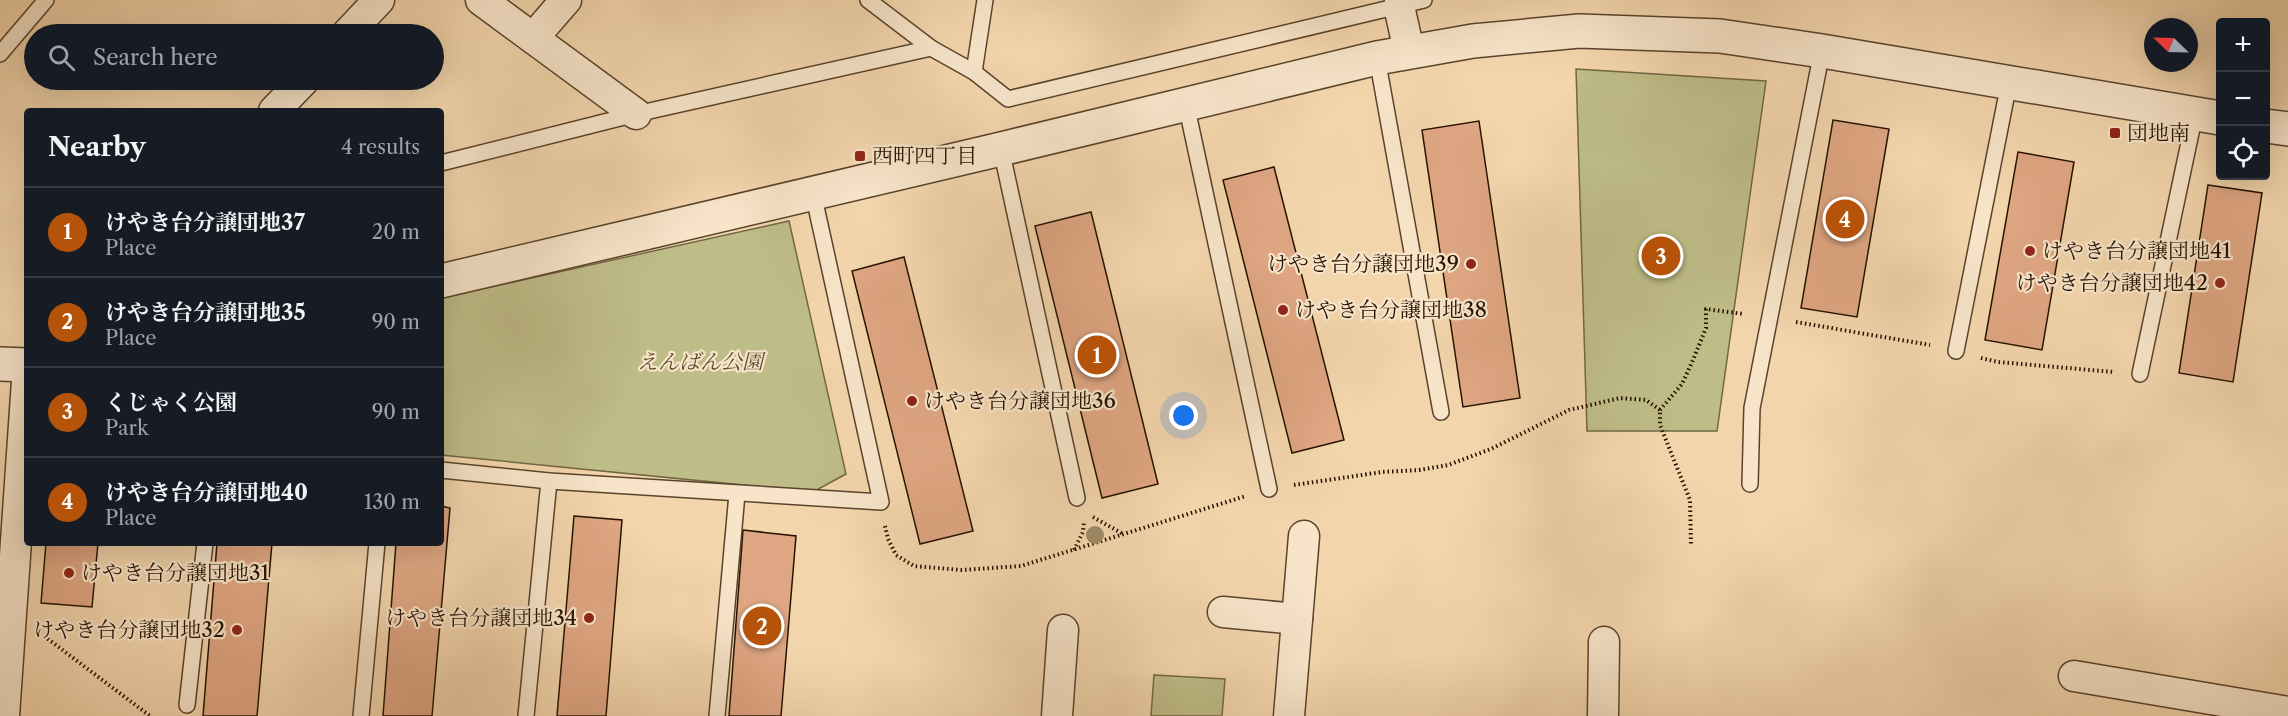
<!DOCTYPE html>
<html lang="en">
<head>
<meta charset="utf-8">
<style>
	:root { --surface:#171b24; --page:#242831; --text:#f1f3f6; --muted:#9ea1a6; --line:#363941; --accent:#b45309 }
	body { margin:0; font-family:"Libre Caslon Text","Noto Serif JP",serif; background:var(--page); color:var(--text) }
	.controls { position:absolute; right:18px; top:18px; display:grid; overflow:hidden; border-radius:6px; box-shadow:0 6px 24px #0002 }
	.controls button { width:54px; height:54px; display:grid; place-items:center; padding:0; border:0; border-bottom:2px solid var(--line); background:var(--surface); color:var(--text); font:30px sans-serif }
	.compass { position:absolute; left:2144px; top:18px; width:54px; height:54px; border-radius:50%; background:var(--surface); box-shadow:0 6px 24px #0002; rotate:293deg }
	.you { position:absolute; left:1184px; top:416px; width:21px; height:21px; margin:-15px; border:4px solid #fff; border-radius:50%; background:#1a73e8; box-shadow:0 0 0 9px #1a73e833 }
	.badge { display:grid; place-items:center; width:39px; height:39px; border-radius:50%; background:var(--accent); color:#fff; font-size:20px; font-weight:700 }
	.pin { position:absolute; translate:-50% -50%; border:3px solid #fff; box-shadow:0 2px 6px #0006 }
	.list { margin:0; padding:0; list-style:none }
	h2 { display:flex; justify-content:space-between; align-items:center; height:78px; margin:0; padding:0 24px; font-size:26px }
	h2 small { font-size:20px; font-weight:400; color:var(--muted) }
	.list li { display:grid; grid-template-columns:39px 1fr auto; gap:18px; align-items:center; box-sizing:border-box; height:90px; padding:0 24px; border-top:2px solid var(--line) }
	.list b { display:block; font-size:22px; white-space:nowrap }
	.list p { margin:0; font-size:20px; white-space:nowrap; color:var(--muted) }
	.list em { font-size:20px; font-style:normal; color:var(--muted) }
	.icon { flex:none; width:33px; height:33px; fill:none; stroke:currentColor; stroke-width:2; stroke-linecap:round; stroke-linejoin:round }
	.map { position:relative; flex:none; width:2288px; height:716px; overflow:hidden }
	.search { position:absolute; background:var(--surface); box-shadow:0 6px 24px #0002; left:24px; top:24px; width:420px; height:66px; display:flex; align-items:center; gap:15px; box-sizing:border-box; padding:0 21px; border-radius:33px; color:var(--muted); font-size:22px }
	.panel { position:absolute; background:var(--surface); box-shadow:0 6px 24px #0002; left:24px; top:108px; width:420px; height:438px; border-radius:6px }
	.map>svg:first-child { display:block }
</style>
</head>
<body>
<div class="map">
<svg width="2288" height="716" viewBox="0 0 2288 716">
	<rect width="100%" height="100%" fill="#f3d5ac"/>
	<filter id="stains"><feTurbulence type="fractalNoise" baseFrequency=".00333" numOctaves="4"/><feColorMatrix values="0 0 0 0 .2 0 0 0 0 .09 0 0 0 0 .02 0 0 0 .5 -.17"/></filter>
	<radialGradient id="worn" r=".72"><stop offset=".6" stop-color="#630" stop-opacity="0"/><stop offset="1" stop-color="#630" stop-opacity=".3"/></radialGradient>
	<g fill="#bebc87" stroke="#726744" stroke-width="1.5">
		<path d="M1576 69 1766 81 1717 431H1587Z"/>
		<path d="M789 221 846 474 813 492 441 455V298Z"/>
		<path d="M1154 675 1225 679 1222 716H1151Z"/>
	</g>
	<g fill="#dea682" stroke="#261200" stroke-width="1.5">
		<path d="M1833 120 1889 129 1857 317 1801 308Z"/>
		<path d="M1479 121 1520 398 1463 407 1422 130Z"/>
		<path d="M2018 152 2074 162 2042 350 1985 340Z"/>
		<path d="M1274 167 1344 440 1292 453 1223 180Z"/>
		<path d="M2208 185 2262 193 2233 382 2179 373Z"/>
		<path d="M1091 212 1158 484 1102 498 1035 226Z"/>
		<path d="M904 257 973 531 920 544 852 271Z"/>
		<path d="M441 506 450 508 432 716H383L396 543H441Z"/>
		<path d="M574 516 622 520 606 716H557Z"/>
		<path d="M743 530 796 536 781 716H729Z"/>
		<path d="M46 543H98L92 607 41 603Z"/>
		<path d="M217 543H272L257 716H203Z"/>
	</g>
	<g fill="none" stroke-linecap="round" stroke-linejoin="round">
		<defs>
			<g id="service">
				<path d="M868 0 931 48 974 72 1008 99 1424 0"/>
				<path d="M0 54 46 0"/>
				<path d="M1377 58 1441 412"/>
				<path d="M974 72 985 0"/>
				<path d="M1186 104 1269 489"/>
				<path d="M1001 149 1077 498"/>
				<path d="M441 163 636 114 931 48"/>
				<path d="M1956 351 2009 83"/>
				<path d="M2140 374 2195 114"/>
				<path d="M441 470 549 481 881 502 813 193"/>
				<path d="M1750 484 1752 408 1822 51"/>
				<path d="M187 705 205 543"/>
				<path d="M361 716 377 543"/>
				<path d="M526 716 549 481"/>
				<path d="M717 716 737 494"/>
			</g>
			<g id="minor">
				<path d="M481 0 636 114"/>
				<path d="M1399 6 1409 51"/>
				<path d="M347 34 379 0"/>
				<path d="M533 38 566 0"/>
				<path d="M274 111 304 80"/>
				<path d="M1223 612 1297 619"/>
				<path d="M2074 676 2288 712"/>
				<path d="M4 716 27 381"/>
				<path d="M1057 716 1063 630"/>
				<path d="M1289 716 1304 536"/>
				<path d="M1603 716 1604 642"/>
			</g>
			<g id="tertiary">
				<path d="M2266 126 2288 129"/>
				<path d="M441 281 1001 149 1377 58 1473 41 1579 31 1720 36 1822 51 2220 118"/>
				<path d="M0 364 27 365"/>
			</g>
		</defs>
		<use href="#service" stroke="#59432b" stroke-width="18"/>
		<use href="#minor" stroke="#59432b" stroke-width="33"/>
		<use href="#tertiary" stroke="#59432b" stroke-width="36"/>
		<g stroke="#261200" stroke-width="4" stroke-dasharray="1.5 3" stroke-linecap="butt">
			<path d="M1796 322 1930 345"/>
			<path d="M1981 358 1998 362 2114 372"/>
			<path d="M1660 410 1682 384 1693 360 1706 328V309L1744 314"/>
			<path d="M1294 485 1382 472 1419 470 1448 465 1491 449 1569 410 1620 398 1646 400 1660 410V425L1690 500 1691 545"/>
			<path d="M1093 517 1123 534"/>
			<path d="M885 526 888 539 896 555 914 566 962 570 1021 566 1246 496"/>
			<path d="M1074 550 1083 532 1084 522"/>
			<path d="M44 636 150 716"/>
		</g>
		<use href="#service" stroke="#f7e4c9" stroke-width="15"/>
		<use href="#minor" stroke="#f7e4c9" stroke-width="30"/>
		<use href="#tertiary" stroke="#f7e4c9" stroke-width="33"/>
	</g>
	<circle fill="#9f8b67" cx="1095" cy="535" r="9"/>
	<g fill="#8f2418" stroke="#f7e4c9" stroke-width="2">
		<rect x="2109" y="127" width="12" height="12" rx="3"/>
		<rect x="854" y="150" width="12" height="12" rx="3"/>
		<circle cx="2030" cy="251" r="6"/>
		<circle cx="1471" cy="264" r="6"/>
		<circle cx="2220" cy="283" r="6"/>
		<circle cx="1283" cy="310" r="6"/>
		<circle cx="912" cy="401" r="6"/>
		<circle cx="69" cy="573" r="6"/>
		<circle cx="589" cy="618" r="6"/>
		<circle cx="237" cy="630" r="6"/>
	</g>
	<g text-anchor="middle" stroke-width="4.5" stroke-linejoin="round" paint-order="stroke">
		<g font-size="21" fill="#261200" stroke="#f7e4c9" text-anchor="start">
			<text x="2127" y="140">団地南</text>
			<text x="872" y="163">西町四丁目</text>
			<text x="2042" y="258">けやき台分譲団地41</text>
			<text x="1459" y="271" text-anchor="end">けやき台分譲団地39</text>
			<text x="2208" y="290" text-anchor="end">けやき台分譲団地42</text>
			<text x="1295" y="317">けやき台分譲団地38</text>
			<text x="924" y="408">けやき台分譲団地36</text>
			<text x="81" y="580">けやき台分譲団地31</text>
			<text x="577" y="625" text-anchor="end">けやき台分譲団地34</text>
			<text x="225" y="637" text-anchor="end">けやき台分譲団地32</text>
		</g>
		<g font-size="21" font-style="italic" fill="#5b4e2f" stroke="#f7e4c9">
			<text x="700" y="369">えんばん公園</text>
		</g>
	</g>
	<rect width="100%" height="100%" filter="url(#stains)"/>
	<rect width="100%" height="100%" fill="url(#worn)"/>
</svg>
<div class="controls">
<button>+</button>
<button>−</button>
<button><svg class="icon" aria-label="locate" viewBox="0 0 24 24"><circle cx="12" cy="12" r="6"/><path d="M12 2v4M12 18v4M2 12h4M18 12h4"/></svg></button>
</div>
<svg class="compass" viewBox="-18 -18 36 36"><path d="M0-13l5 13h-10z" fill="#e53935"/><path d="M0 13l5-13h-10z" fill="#9ea1a6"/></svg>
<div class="you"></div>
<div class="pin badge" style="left:1097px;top:355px">1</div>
<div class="pin badge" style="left:762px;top:626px">2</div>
<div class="pin badge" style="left:1661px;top:256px">3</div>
<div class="pin badge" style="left:1845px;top:219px">4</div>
<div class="search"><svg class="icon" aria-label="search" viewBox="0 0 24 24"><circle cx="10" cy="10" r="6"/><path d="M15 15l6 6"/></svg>Search here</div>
<section class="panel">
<h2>Nearby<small>4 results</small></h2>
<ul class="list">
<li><span class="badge">1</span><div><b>けやき台分譲団地37</b><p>Place</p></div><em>20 m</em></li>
<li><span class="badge">2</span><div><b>けやき台分譲団地35</b><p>Place</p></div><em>90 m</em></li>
<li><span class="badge">3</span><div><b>くじゃく公園</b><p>Park</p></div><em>90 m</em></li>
<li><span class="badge">4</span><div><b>けやき台分譲団地40</b><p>Place</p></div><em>130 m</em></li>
</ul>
</section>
</div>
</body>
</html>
